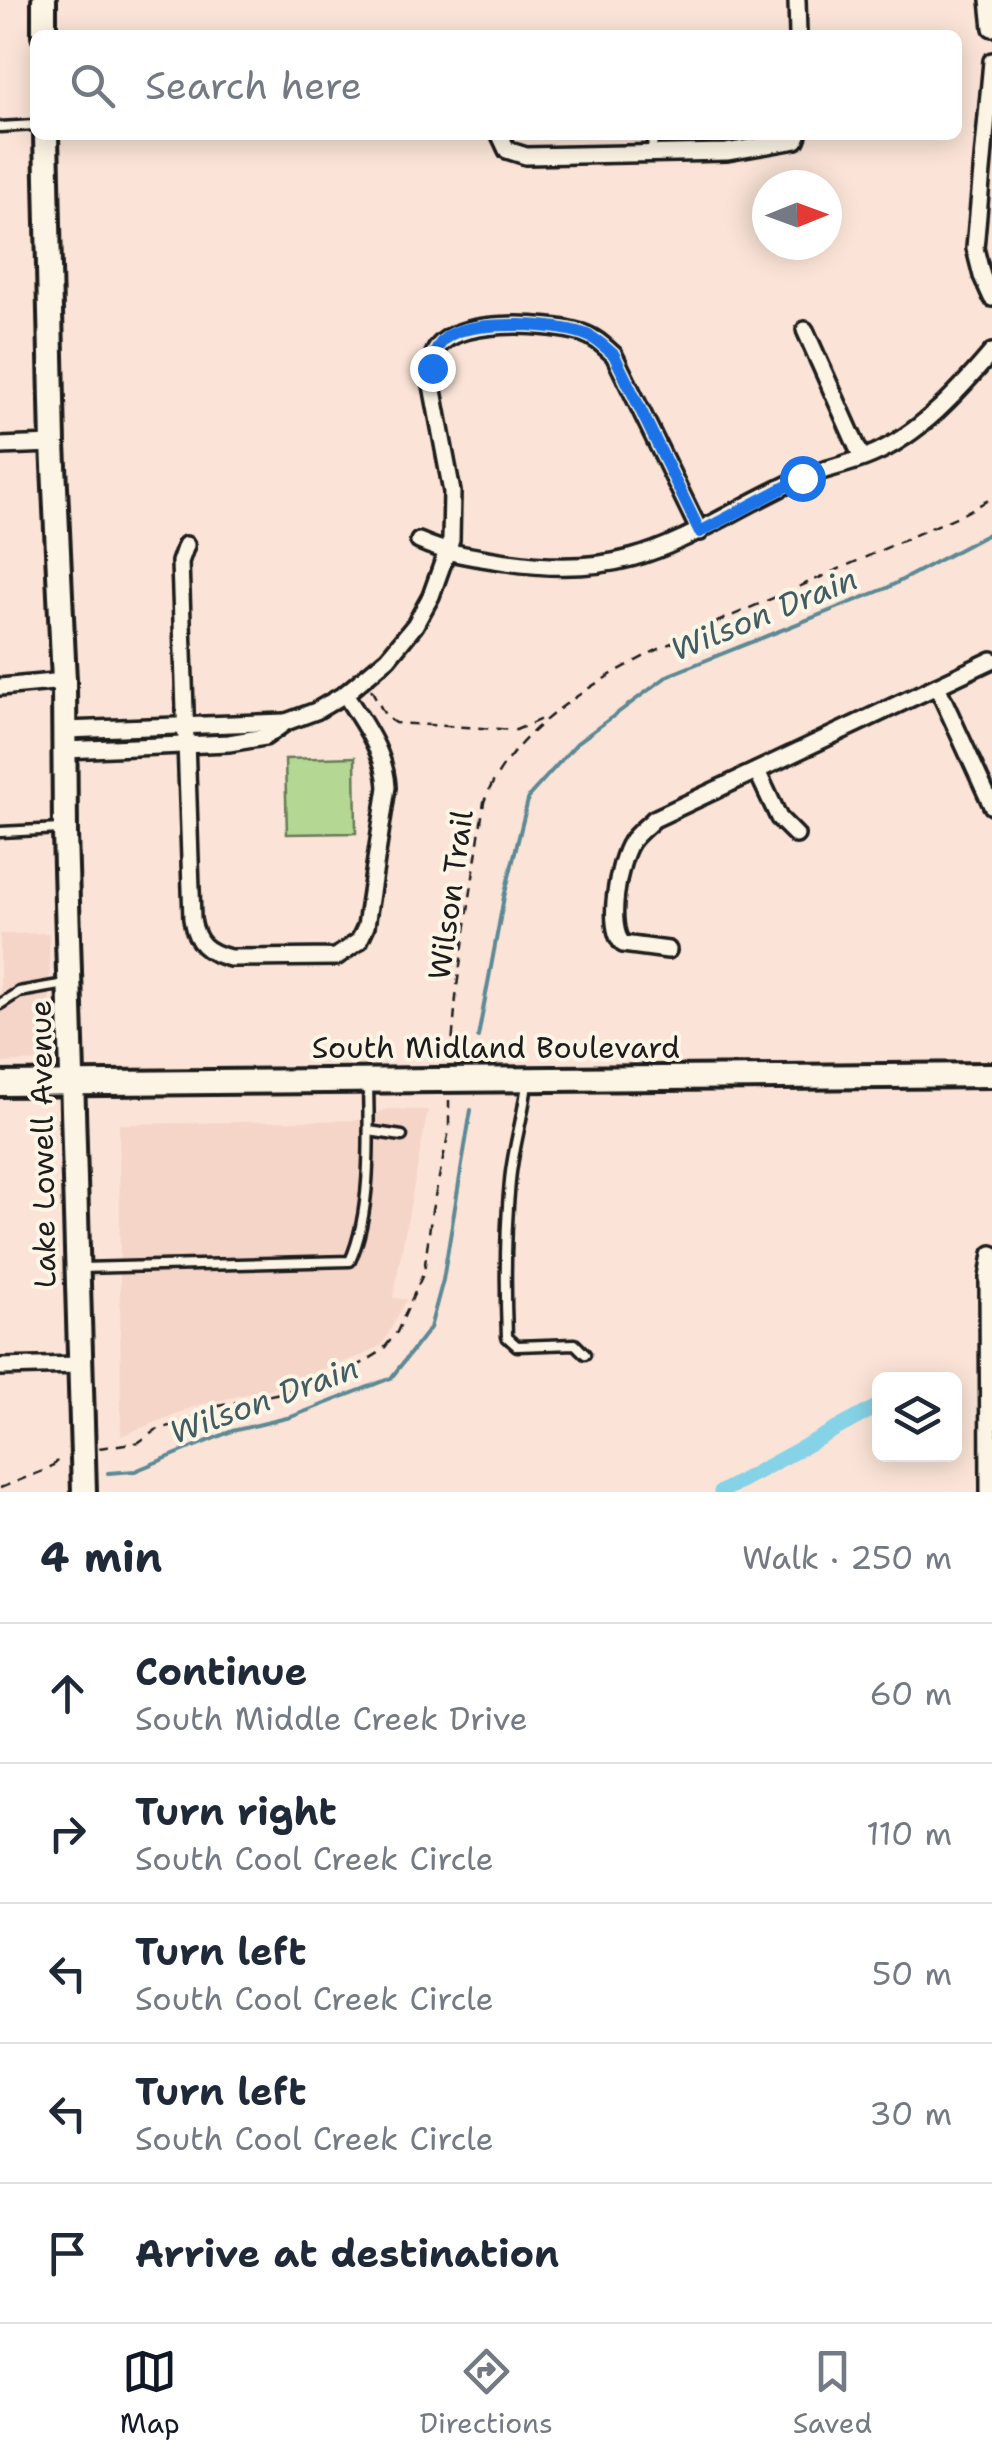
<!DOCTYPE html>
<html lang="en">
<head>
<meta charset="utf-8">
<style>
	:root { --surface:#fff; --page:#f2f2f3; --text:#1f2937; --muted:#747a83; --line:#e0e1e3; --accent:#111827 }
	body { margin:0; font-family:"Shantell Sans",sans-serif; background:var(--page); color:var(--text) }
	.controls { position:absolute; right:30px; bottom:30px; display:grid; overflow:hidden; border-radius:15px; box-shadow:0 5px 25px #0003 }
	.controls button { width:90px; height:90px; display:grid; place-items:center; padding:0; border:0; border-bottom:2px solid var(--line); background:var(--surface); color:var(--text); font:50px sans-serif }
	.compass { position:absolute; left:752px; top:170px; width:90px; height:90px; border-radius:50%; background:var(--surface); box-shadow:0 5px 25px #0003; rotate:89deg }
	.stop { position:absolute; width:30px; height:30px; margin:-22px; border:8px solid #1a73e8; border-radius:50%; background:#fff }
	.stop.end { background:#1a73e8; border-color:#fff; box-shadow:0 2px 10px #0008 }
	.list { margin:0; padding:0; list-style:none }
	h2 { display:flex; justify-content:space-between; align-items:center; height:130px; margin:0; padding:0 40px; font-size:42px }
	h2 small { font-size:32px; font-weight:400; color:var(--muted) }
	.list li { display:grid; grid-template-columns:65px 1fr auto; gap:30px; align-items:center; box-sizing:border-box; height:140px; padding:0 40px; border-top:2px solid var(--line) }
	.list b { display:block; font-size:38px; white-space:nowrap }
	.list p { margin:0; font-size:32px; white-space:nowrap; color:var(--muted) }
	.list em { font-size:32px; font-style:normal; color:var(--muted) }
	.icon { flex:none; width:55px; height:55px; fill:none; stroke:currentColor; stroke-width:2; stroke-linecap:round; stroke-linejoin:round }
	.map { position:relative; flex:none; width:992px; height:1492px; overflow:hidden }
	.search { position:absolute; background:var(--surface); box-shadow:0 5px 25px #0003; left:30px; right:30px; top:30px; height:110px; display:flex; align-items:center; gap:25px; box-sizing:border-box; padding:0 35px; border-radius:15px; color:var(--muted); font-size:38px }
	.sheet { height:830px; background:var(--surface) }
	nav { display:flex; justify-content:space-around; align-items:center; box-sizing:border-box; height:140px; border-top:2px solid var(--line); background:var(--surface); font-size:28px; color:var(--muted) }
	nav a { display:grid; justify-items:center; gap:5px }
	nav .on { color:var(--accent) }
	.map>svg:first-child { display:block }
</style>
</head>
<body>
<div class="map">
<svg width="992" height="1492" viewBox="0 0 992 1492">
	<rect width="100%" height="100%" fill="#fbe4d7"/>
	<filter id="ink" filterUnits="userSpaceOnUse"><feTurbulence type="fractalNoise" baseFrequency=".01" numOctaves="2"/><feDisplacementMap in="SourceGraphic" scale="20" xChannelSelector="R" yChannelSelector="G"/><feConvolveMatrix kernelMatrix="1 2 1 2 8 2 1 2 1" color-interpolation-filters="sRGB"/></filter>
	<g filter="url(#ink)">
		<g fill="#f6d5c9">
			<path d="M49 933 51 1051 37 1061 0 1063V934Z"/>
			<path d="M387 1109 428 1110 393 1298 407 1299 382 1345 363 1355 273 1388 199 1405 121 1436 119 1124 361 1120Z"/>
		</g>
		<path fill="#b4d893" stroke="#687a58" stroke-width="2.5" d="M355 757 356 833 287 834 285 759Z"/>
		<g fill="none" stroke-linecap="round" stroke-linejoin="round">
			<g stroke="#5c8995" stroke-width="4">
				<path d="M478 1037 504 897 529 796 577 743 669 675 887 588 992 532"/>
				<path d="M108 1473 135 1471 232 1431 291 1417 391 1378 430 1328 443 1280 471 1110"/>
			</g>
			<path stroke="#86d2e6" stroke-width="15" d="M721 1492 880 1405"/>
			<defs>
				<g id="service">
					<path d="M0 127 35 125"/>
					<path d="M652 135 653 154"/>
					<path d="M0 832 61 829"/>
					<path d="M0 1004 19 992 65 984"/>
					<path d="M527 1082C524 1115 513 1147 510 1181 505 1233 505 1285 507 1337L517 1346 575 1344 585 1354"/>
					<path d="M369 1131 402 1136"/>
					<path d="M81 1268 350 1261C372 1213 369 1135 368 1083"/>
				</g>
				<g id="minor">
					<path d="M797 0 798 35"/>
					<path d="M989 0 992 28"/>
					<path d="M992 61 975 248 982 276 992 298"/>
					<path d="M500 135 507 150 526 156 727 152 796 140 798 135"/>
					<path d="M805 330 862 458"/>
					<path d="M0 446 53 444"/>
					<path d="M419 541C448 554 475 557 507 562 643 582 685 532 799 479 822 469 848 465 871 455 919 435 959 391 992 352"/>
					<path d="M186 545 180 562 192 919C196 943 206 952 230 958L336 957 359 941 366 926 387 787C385 751 363 724 345 694"/>
					<path d="M937 686 992 806"/>
					<path d="M0 687 64 681"/>
					<path d="M65 730 286 722"/>
					<path d="M65 750 229 743 265 737 286 722 316 711 345 694 388 658 415 625 431 596 451 540 452 492 432 385C432 376 430 363 434 354 448 316 550 323 582 333 595 337 604 346 614 355L700 532"/>
					<path d="M757 771 779 818 796 835"/>
					<path d="M668 950 623 944C606 928 618 862 631 842 636 834 647 826 654 819L992 660"/>
					<path d="M0 1367 79 1365"/>
					<path d="M989 1492 988 1278 992 1254"/>
				</g>
				<g id="secondary">
					<path d="M44 0V35"/>
					<path d="M46 135 53 444 64 681 65 833 84 1492"/>
					<path d="M0 1084 992 1075"/>
				</g>
			</defs>
			<use href="#service" stroke="#1c1c1c" stroke-width="15"/>
			<use href="#minor" stroke="#1c1c1c" stroke-width="22"/>
			<use href="#secondary" stroke="#1c1c1c" stroke-width="30"/>
			<g stroke="#1c1c1c" stroke-width="2.5" stroke-dasharray="10 8" stroke-linecap="butt">
				<path d="M371 689 386 717 395 723 516 730 546 717"/>
				<path d="M451 1057 457 986 484 802C525 694 690 635 789 591 847 566 905 539 963 514L992 498"/>
				<path d="M99 1448 139 1442 156 1430 187 1421 219 1406 285 1392 361 1364 382 1351 397 1332 424 1272 432 1210 449 1131V1100"/>
				<path d="M0 1488 48 1469 63 1457"/>
			</g>
			<use href="#service" stroke="#fcf5e5" stroke-width="8"/>
			<use href="#minor" stroke="#fcf5e5" stroke-width="15"/>
			<use href="#secondary" stroke="#fcf5e5" stroke-width="22"/>
		</g>
	</g>
	<g fill="none" stroke-linecap="round" stroke-linejoin="round" filter="url(#ink)">
		<path stroke="#1a73e8" stroke-width="12" d="M432 368C433 356 438 342 450 335 476 320 562 323 589 336 598 340 606 348 614 355L700 532 802 478"/>
	</g>
	<g text-anchor="middle" stroke-width="8" stroke-linejoin="round" paint-order="stroke">
		<g font-size="30" fill="#1c1c1c" stroke="#fcf5e5">
			<text transform="translate(451 895) rotate(-82)" y="10">Wilson Trail</text>
			<text x="496" y="1058">South Midland Boulevard</text>
			<text transform="translate(43 1144) rotate(-91)" y="10">Lake Lowell Avenue</text>
		</g>
		<g font-size="32" font-style="italic" fill="#415c63" stroke="#fcf5e5">
			<text transform="translate(764 614) rotate(-22)" y="11">Wilson Drain</text>
			<text transform="translate(264 1400) rotate(-20)" y="11">Wilson Drain</text>
		</g>
	</g>
</svg>
<div class="controls">
<button><svg class="icon" aria-label="layers" viewBox="0 0 24 24"><path d="M12 4l9 5-9 5-9-5zM3 14l9 5 9-5"/></svg></button>
</div>
<svg class="compass" viewBox="-18 -18 36 36"><path d="M0-13l5 13h-10z" fill="#e53935"/><path d="M0 13l5-13h-10z" fill="#747a83"/></svg>
<div class="stop" style="left:802px;top:478px"></div>
<div class="stop end" style="left:432px;top:368px"></div>
<div class="search"><svg class="icon" aria-label="search" viewBox="0 0 24 24"><circle cx="10" cy="10" r="6"/><path d="M15 15l6 6"/></svg>Search here</div>
</div>
<section class="sheet">
<h2>4 min<small>Walk · 250 m</small></h2>
<ul class="list">
<li><svg class="icon" aria-label="ahead" viewBox="0 0 24 24"><path d="M12 20V5M6 11l6-6 6 6"/></svg><div><b>Continue</b><p>South Middle Creek Drive</p></div><em>60 m</em></li>
<li><svg class="icon" aria-label="right" viewBox="0 0 24 24"><path d="M7 20v-9h11M14 6l5 5-5 5"/></svg><div><b>Turn right</b><p>South Cool Creek Circle</p></div><em>110 m</em></li>
<li><svg class="icon" aria-label="left" viewBox="0 0 24 24"><path d="M17 20v-9H6M10 6l-5 5 5 5"/></svg><div><b>Turn left</b><p>South Cool Creek Circle</p></div><em>50 m</em></li>
<li><svg class="icon" aria-label="left" viewBox="0 0 24 24"><path d="M17 20v-9H6M10 6l-5 5 5 5"/></svg><div><b>Turn left</b><p>South Cool Creek Circle</p></div><em>30 m</em></li>
<li><svg class="icon" aria-label="arrive" viewBox="0 0 24 24"><path d="M6 21V4h12l-3 4 3 4H6"/></svg><div><b>Arrive at destination</b></div></li>
</ul>
</section>
<nav>
<a class="on"><svg class="icon" aria-label="map" viewBox="0 0 24 24"><path d="M3 6l6-2 6 2 6-2v14l-6 2-6-2-6 2zM9 4v14M15 6v14"/></svg>Map</a>
<a><svg class="icon" aria-label="directions" viewBox="0 0 24 24"><path d="M12 3l9 9-9 9-9-9zM9 14v-3h6M13 9l2 2-2 2"/></svg>Directions</a>
<a><svg class="icon" aria-label="saved" viewBox="0 0 24 24"><path d="M7 4h10v16l-5-4-5 4z"/></svg>Saved</a>
</nav>
</body>
</html>
